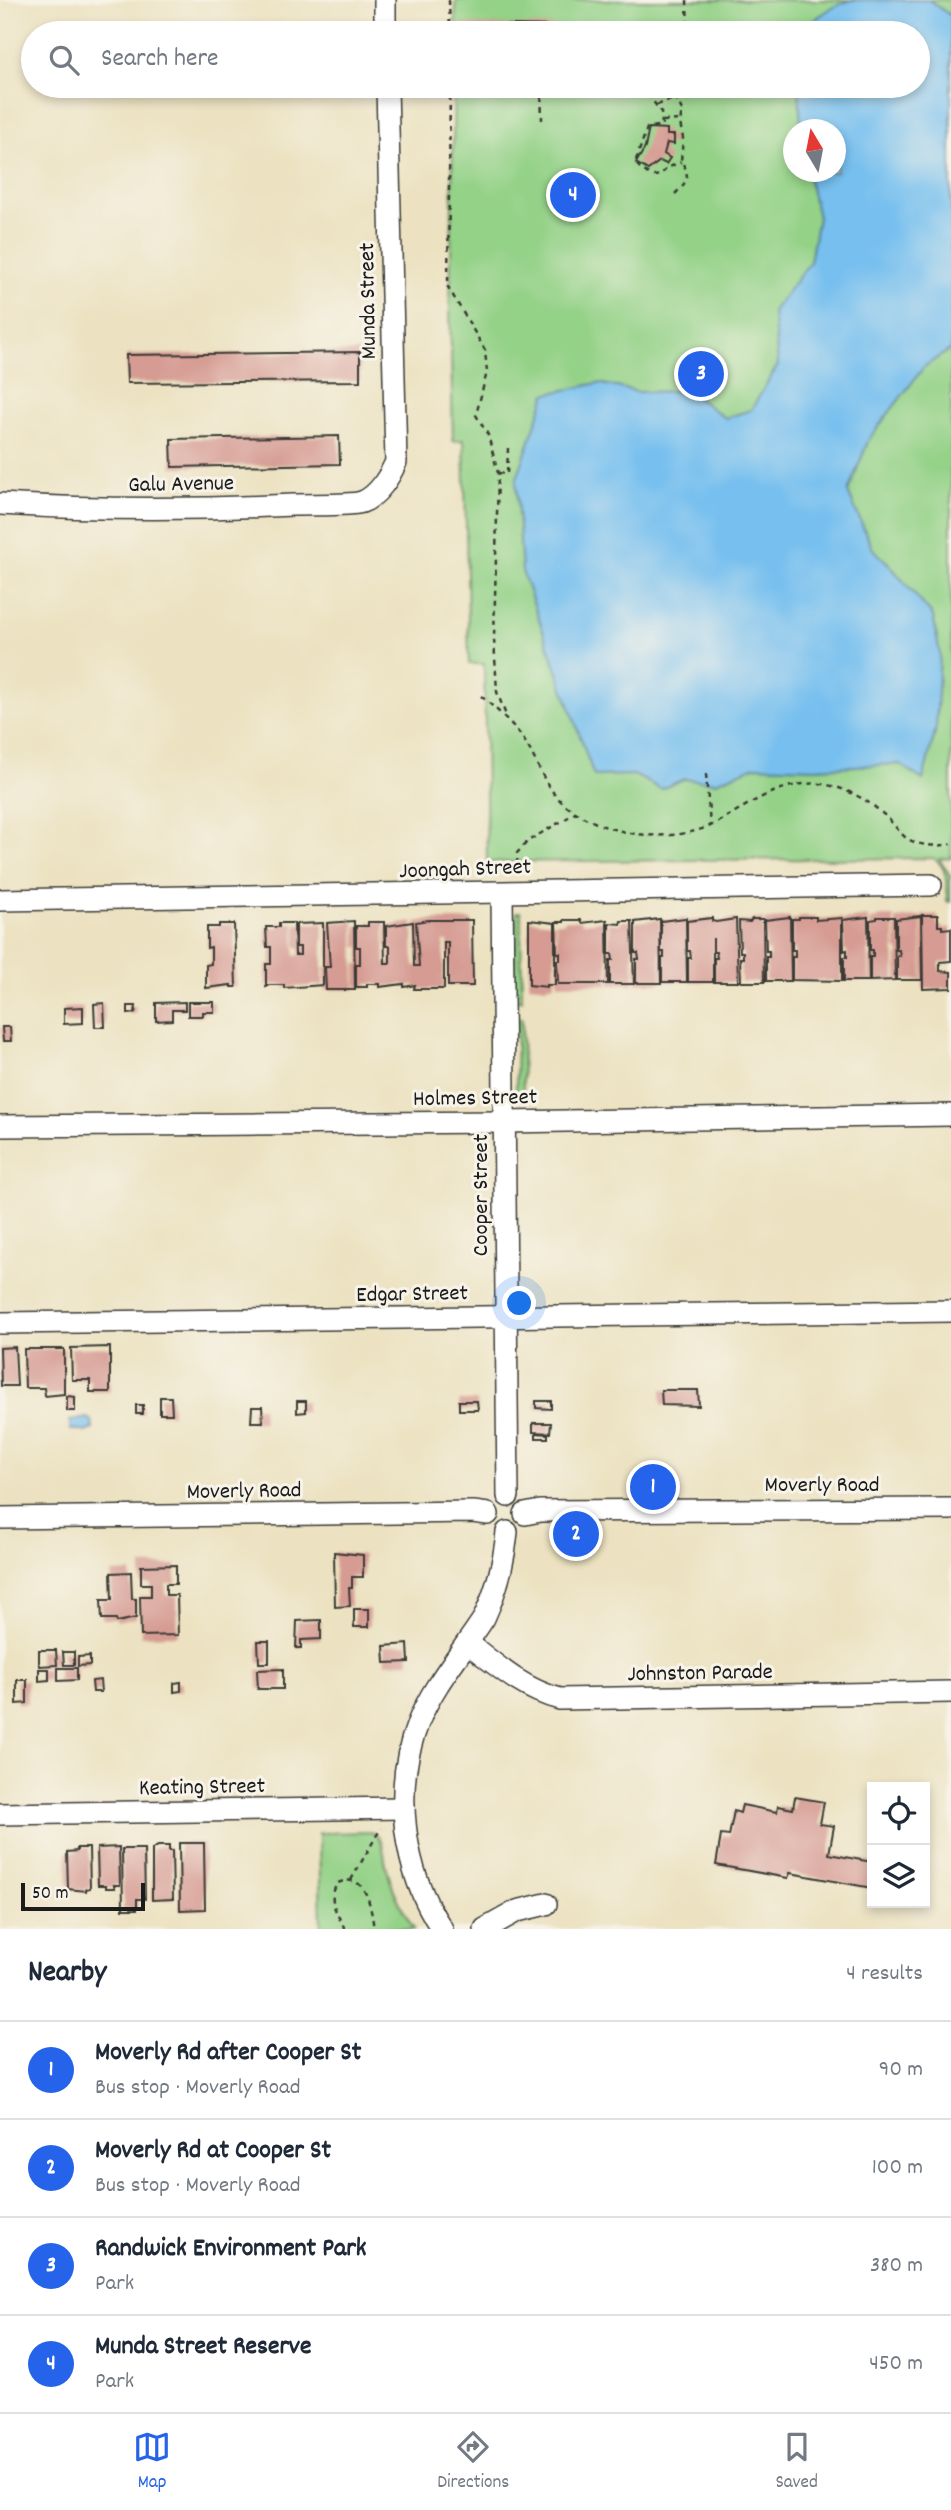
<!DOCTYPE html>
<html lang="en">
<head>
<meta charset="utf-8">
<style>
	:root { --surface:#fff; --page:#f6f6f7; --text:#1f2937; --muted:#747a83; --line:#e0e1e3; --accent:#2563eb }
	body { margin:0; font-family:Dekko,sans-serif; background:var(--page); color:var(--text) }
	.controls { position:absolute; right:21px; bottom:21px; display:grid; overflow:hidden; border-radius:0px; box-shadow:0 4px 10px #0003 }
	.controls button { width:63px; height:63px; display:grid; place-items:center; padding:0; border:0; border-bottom:2px solid var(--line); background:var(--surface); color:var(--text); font:35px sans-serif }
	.compass { position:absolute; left:783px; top:119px; width:63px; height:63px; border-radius:50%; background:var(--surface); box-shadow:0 4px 10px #0003; rotate:350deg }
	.scale { position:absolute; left:21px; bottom:18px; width:124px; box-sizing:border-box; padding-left:7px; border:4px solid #1c1c1c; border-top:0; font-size:19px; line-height:24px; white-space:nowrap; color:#1c1c1c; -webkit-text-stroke:5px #f7f3e8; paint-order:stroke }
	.you { position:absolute; left:520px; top:1304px; width:24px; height:24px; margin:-18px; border:5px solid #fff; border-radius:50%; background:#1a73e8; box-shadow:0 0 0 10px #1a73e833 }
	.badge { display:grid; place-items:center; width:46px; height:46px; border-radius:50%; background:var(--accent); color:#fff; font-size:23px; font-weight:700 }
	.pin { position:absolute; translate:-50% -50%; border:4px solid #fff; box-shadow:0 2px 7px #0006 }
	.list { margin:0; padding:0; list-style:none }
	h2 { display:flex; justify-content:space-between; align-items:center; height:91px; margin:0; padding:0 28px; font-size:30px }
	h2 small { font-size:23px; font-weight:400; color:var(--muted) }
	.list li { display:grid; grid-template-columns:46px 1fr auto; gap:21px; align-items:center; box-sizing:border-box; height:98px; padding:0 28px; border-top:2px solid var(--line) }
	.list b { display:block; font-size:26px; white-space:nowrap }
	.list p { margin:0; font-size:23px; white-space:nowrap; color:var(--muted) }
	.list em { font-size:23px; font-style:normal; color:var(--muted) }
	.icon { flex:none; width:38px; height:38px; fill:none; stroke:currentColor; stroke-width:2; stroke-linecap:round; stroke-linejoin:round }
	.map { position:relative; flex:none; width:951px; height:1929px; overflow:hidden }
	.search { position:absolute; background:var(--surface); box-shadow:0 4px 10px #0003; left:21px; right:21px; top:21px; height:77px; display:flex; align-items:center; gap:18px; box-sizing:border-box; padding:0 24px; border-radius:38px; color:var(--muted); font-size:26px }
	.sheet { height:483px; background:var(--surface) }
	nav { display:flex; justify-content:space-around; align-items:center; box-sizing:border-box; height:98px; border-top:2px solid var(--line); background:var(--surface); font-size:19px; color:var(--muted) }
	nav a { display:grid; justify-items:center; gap:4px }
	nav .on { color:var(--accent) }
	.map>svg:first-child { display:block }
</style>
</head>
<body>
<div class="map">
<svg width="951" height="1929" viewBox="0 0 951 1929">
	<rect width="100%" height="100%" fill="#f7f3e8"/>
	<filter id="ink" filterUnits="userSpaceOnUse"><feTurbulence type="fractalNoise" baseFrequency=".0143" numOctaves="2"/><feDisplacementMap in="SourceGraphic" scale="14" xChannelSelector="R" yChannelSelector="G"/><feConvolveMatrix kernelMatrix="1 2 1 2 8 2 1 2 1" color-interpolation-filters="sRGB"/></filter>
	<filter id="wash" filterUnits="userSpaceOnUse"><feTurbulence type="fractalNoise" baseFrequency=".00686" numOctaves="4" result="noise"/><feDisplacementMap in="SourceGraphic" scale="28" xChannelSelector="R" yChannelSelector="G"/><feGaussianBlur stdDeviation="1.57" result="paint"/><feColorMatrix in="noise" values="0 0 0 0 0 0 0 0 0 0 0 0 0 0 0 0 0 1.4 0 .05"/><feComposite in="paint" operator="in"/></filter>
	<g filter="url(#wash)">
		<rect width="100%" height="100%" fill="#ece2c1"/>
		<g fill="#94d288" stroke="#587752" stroke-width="2" fill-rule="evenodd">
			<path d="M456 0H951V858L939 859 950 875V902L947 901C946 884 949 868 933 858L487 862 484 664H469L464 440 453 441 450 308 454 86H918V33H455ZM794 130H836V172H794Z"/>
			<path d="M516 912H521L522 1000H514Z"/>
			<path d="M517 1018H522L523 1095H516Z"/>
			<path d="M374 1832C386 1842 383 1859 388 1873 394 1894 403 1911 414 1929H321L319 1833Z"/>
		</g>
		<g fill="#76bfef" stroke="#496e86" stroke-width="2">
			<path d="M852 0H929L951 16V349L924 367 869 439 848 492 872 548 888 563 933 616 940 654 936 728 923 780 899 764 814 768 755 766 716 782 684 779 661 789 634 775 594 776 522 571 516 481 546 394 598 383 639 392 688 391 725 418 751 410 778 365 773 311 810 262 818 217 807 172H836V130L801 129 799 86H918V33H799C816 18 830 6 852 0Z"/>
			<path d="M87 1418 92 1421 93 1429 85 1432 80 1430H70V1421Z"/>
		</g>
		<g id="blocks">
			<g fill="#d69b93">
				<path d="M457 24 556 26V33H457Z"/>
				<path d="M649 128 667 129V135H674V144L667 143 664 154 670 158 666 164 660 161 648 170 636 163 645 148Z"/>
				<path d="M360 352V381L127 383 126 355Z"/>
				<path d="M339 436 340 464 172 467 171 439Z"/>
				<path d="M922 915H938V926H942V929L951 928V961L940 962V971L951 972V988L923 989Z"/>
				<path d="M921 916 922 980H897V956H900L899 950H896V919Z"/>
				<path d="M790 917 791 981H766V957H769V951H766L765 920Z"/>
				<path d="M799 917H816V920L842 918V981L792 980V957H795V950H792V919H799Z"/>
				<path d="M868 917 869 981H844V957H847V950L844 951 843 920Z"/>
				<path d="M877 917H894L895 980 870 981V957H873V950H870V920L877 919Z"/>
				<path d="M686 918 687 982H662V958H664V952H661V921Z"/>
				<path d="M712 918V921L716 922 736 919 738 982H714V958H717L716 952H713V938V982H688V958H691L690 951H687V921Z"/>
				<path d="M660 919 661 983H636V959H639L638 953H635V922Z"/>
				<path d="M752 919H763L764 982H741L740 958H743V952H740L739 921 750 922Z"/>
				<path d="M428 920H472L473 986H448V942H444V989H414L415 985 404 987V984L379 987V984H367V987H356V964H360V947H356V926H368V922H384L385 963H390V946H386V926L413 922 414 966H419L416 922Z"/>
				<path d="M529 920 555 923V985H547V987L529 985Z"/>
				<path d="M564 920H581L582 923 607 920 608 984H558L557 960H560V953H557L556 922H564Z"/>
				<path d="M354 921 355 990H326L325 967H330L327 923Z"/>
				<path d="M621 921H632L634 984H610V960H613L612 954H609V923L620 924Z"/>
				<path d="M279 923H294L295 955H300V947H296V924L323 923V985L284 988V985H269L266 987V964H271V947H267L266 927H279Z"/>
				<path d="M219 924H234L236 987H231V985L206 988V965L211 964V947L207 948V927H219Z"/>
				<path d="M185 1002V1010H172V1020L156 1021V1003Z"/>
				<path d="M188 1002H214V1012H203V1016H188Z"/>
				<path d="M104 1003 105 1027H95L94 1004Z"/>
				<path d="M128 1006H136L135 1013 128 1014Z"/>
				<path d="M83 1007V1023L64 1024V1008Z"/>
				<path d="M2 1027H10L11 1041H3Z"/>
				<path d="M15 1347 17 1386H1L0 1348Z"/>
				<path d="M110 1347V1392H90V1380H72L71 1348Z"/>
				<path d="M24 1349H64V1394L45 1396 44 1388H25Z"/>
				<path d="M661 1390H698L699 1406 662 1405Z"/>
				<path d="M67 1396 75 1397V1411H67Z"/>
				<path d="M160 1397H171L172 1414H160Z"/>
				<path d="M297 1401H306V1412L297 1413Z"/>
				<path d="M459 1401H477L478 1410H459Z"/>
				<path d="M536 1401H551V1409L536 1408Z"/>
				<rect x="136" y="1405" width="7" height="9"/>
				<path d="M252 1407H262L263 1422H251Z"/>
				<path d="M533 1423H551L550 1433 533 1432Z"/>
				<path d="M536 1433 548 1434V1438H536Z"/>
				<path d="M334 1552 363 1555V1577H352V1588H349L350 1606 335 1607Z"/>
				<path d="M176 1565V1584H166V1595H177L178 1635 141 1636 140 1596H151V1584H141V1566Z"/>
				<path d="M131 1572 132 1599H136V1618L117 1622 116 1619H102L101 1600H112L111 1573Z"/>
				<rect x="354" y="1609" width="15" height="18"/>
				<path d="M321 1620V1639L301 1640V1648H296L297 1621Z"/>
				<path d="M258 1641H269V1663H259Z"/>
				<path d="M408 1644 409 1662 385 1663 384 1646Z"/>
				<path d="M39 1650H56L57 1665 39 1666Z"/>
				<path d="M63 1652H74V1665H64Z"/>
				<path d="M90 1656V1665L78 1666V1657Z"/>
				<path d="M58 1668H77V1680L58 1681Z"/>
				<path d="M39 1669H49V1680L39 1681Z"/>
				<path d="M283 1669V1689H258L257 1670Z"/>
				<path d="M17 1680H27V1703L17 1704Z"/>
				<path d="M100 1680 101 1692H93L92 1681Z"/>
				<path d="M181 1682V1691L174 1692V1683Z"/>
				<path d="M795 1797 824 1802 820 1824 834 1826 829 1854 872 1862V1888L790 1873 788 1878 716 1865 721 1835 729 1836 734 1811 740 1813 742 1805 777 1812 778 1806 793 1809Z"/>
				<path d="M179 1843H204L205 1909 180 1910Z"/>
				<path d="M158 1846H169V1851H172L173 1899 152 1900V1849Z"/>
				<path d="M119 1847 120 1885H114L115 1888H106V1885H98L97 1848Z"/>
				<path d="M77 1848H89L90 1888 86 1889V1891L68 1889 67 1852 77 1851Z"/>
				<path d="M122 1849H144L145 1899H137V1909H123Z"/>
			</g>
		</g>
	</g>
	<g filter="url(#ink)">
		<use href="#blocks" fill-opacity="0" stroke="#3b3a35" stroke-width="2"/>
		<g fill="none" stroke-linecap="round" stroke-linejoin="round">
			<defs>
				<g id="minor">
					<path d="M385 0V33"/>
					<path d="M0 504C98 510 195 510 293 505 309 504 350 506 362 502 378 496 390 476 396 462L387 86"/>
					<path d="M502 893 508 1496"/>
					<path d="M0 900 931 885"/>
					<path d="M0 1126 504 1122 951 1115"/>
					<path d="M0 1323 951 1311"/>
					<path d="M525 1514 540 1511 951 1509"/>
					<path d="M0 1518 473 1512 488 1514"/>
					<path d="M468 1643C497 1666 524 1690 560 1699L951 1692"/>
					<path d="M0 1814 404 1808"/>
					<path d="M442 1929C403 1872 392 1788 418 1723 433 1685 462 1652 484 1618 497 1590 504 1563 507 1532"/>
					<path d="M485 1929 517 1911 546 1904"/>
				</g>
			</defs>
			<use href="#minor" stroke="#3b3a35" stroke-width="24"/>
			<g stroke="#3b3a35" stroke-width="2.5" stroke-dasharray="5 5" stroke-linecap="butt">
				<path d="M449 0 450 33"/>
				<path d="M687 0 688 33"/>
				<path d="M450 86 448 287 485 350 487 372 476 415 488 435 498 473 494 639 497 692 507 718"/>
				<path d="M541 86 542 120"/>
				<path d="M642 86 661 112 662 125 647 128 635 163C662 188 654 171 681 162"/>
				<path d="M657 105 676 98"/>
				<path d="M663 121 680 120"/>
				<path d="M675 194 683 186 687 177 686 169 681 161 683 138 680 123 682 110 676 98 677 86"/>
				<path d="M498 473 507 474 508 448"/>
				<path d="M481 696C496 709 510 721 522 737 538 760 544 790 568 807 605 835 662 843 705 828 715 825 724 818 733 813 764 795 795 777 832 786 851 791 869 801 883 814 891 820 897 830 905 837 916 846 937 847 951 844"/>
				<path d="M706 774 710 826"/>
				<path d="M518 874 517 853 528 841 577 812"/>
				<path d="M351 1880 381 1828"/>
				<path d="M345 1929C337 1913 326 1899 338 1883 367 1870 371 1909 374 1929"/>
			</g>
			<use href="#minor" stroke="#fff" stroke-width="21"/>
		</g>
	</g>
	<g text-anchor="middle" stroke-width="6" stroke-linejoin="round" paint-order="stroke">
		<g font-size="23" fill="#1c1c1c" stroke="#f7f3e8">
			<text transform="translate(366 301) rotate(-91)" y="8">Munda Street</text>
			<text transform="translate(181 482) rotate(-1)" y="8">Galu Avenue</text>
			<text transform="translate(465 867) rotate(-2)" y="8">Joongah Street</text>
			<text transform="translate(475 1096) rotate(-1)" y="8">Holmes Street</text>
			<text transform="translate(479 1195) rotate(-90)" y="8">Cooper Street</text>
			<text transform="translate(412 1292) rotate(-1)" y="8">Edgar Street</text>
			<text x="822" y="1491">Moverly Road</text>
			<text transform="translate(244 1489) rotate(-1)" y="8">Moverly Road</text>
			<text transform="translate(700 1671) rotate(-1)" y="8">Johnston Parade</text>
			<text transform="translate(202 1785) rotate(-1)" y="8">Keating Street</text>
		</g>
	</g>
</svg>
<div class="controls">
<button><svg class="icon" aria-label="locate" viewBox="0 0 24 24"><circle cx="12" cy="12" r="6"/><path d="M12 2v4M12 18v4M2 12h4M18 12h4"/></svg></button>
<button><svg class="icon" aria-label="layers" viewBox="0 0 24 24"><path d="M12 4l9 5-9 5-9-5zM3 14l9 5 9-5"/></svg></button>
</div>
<svg class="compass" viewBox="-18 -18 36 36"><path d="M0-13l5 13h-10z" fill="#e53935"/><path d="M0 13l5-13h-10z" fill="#747a83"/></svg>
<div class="scale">50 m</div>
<div class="you"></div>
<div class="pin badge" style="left:653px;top:1487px">1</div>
<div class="pin badge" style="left:576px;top:1534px">2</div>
<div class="pin badge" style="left:701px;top:374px">3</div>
<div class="pin badge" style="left:573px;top:195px">4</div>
<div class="search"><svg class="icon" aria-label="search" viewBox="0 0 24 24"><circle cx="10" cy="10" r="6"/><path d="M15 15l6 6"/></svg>Search here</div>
</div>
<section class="sheet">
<h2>Nearby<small>4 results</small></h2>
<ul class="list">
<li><span class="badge">1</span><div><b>Moverly Rd after Cooper St</b><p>Bus stop · Moverly Road</p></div><em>90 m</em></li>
<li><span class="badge">2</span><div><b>Moverly Rd at Cooper St</b><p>Bus stop · Moverly Road</p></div><em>100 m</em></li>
<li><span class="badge">3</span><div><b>Randwick Environment Park</b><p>Park</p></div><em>380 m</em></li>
<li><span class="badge">4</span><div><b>Munda Street Reserve</b><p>Park</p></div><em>450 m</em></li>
</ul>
</section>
<nav>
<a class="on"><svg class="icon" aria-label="map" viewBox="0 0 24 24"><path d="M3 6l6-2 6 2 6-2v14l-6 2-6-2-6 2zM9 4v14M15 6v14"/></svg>Map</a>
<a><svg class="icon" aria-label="directions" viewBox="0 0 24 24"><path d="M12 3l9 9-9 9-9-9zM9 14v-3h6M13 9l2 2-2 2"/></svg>Directions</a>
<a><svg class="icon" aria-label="saved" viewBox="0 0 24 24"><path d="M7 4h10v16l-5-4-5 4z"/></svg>Saved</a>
</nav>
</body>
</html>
